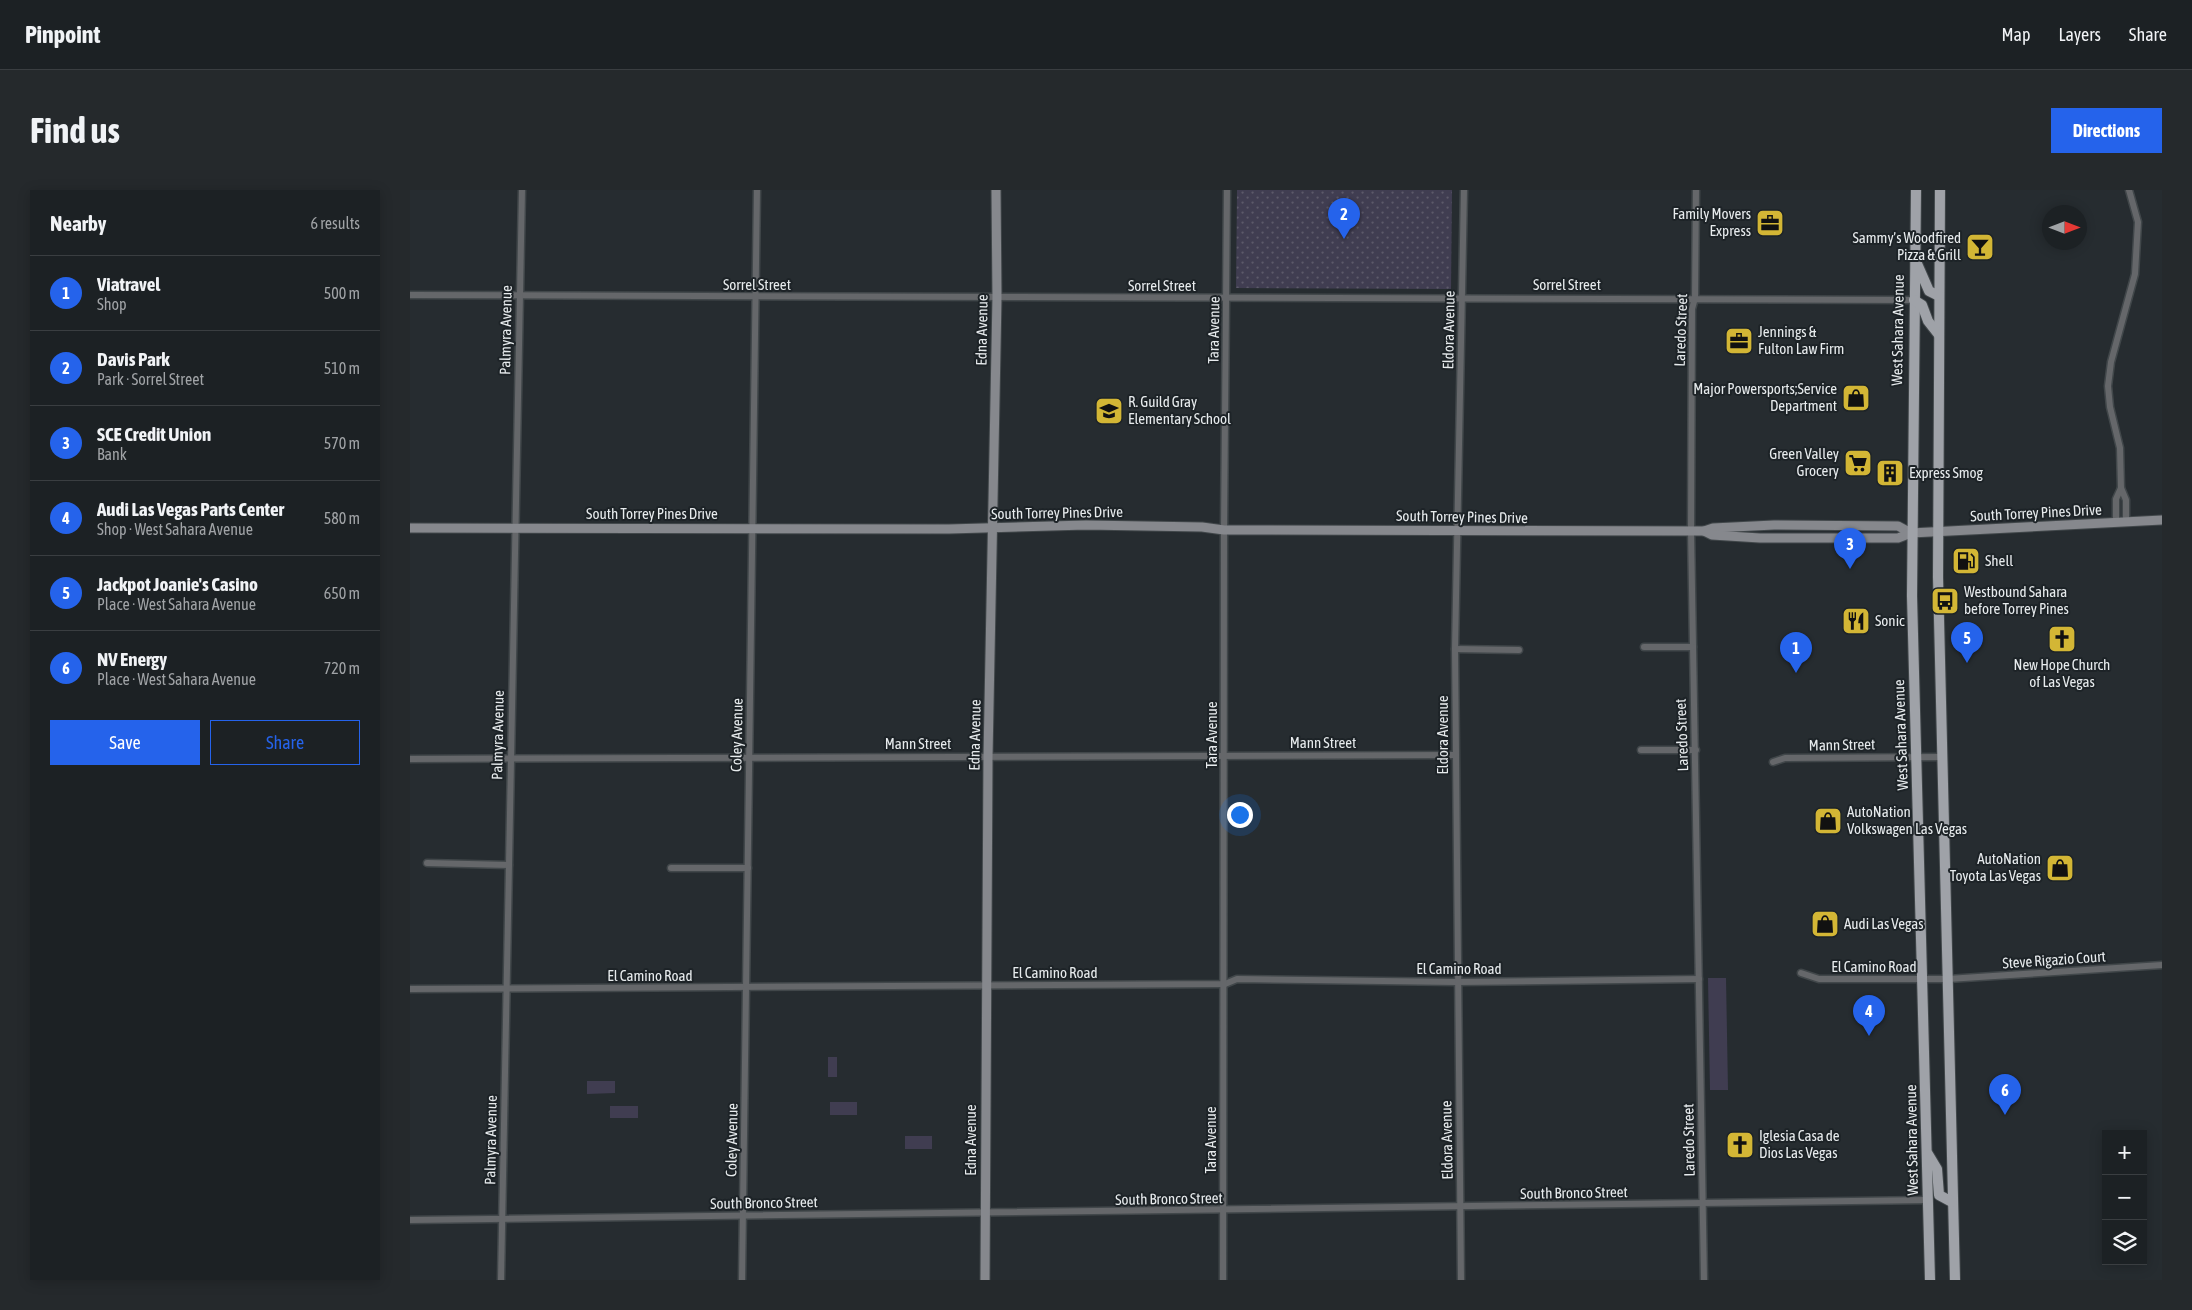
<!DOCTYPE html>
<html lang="en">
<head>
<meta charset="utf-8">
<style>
	:root { --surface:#1c2124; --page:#25292c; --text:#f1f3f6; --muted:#a0a3a6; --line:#3a3e41; --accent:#2563eb }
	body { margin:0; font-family:"Asap Condensed",sans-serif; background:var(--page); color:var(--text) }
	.controls { position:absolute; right:15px; bottom:15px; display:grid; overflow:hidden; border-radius:0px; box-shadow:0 2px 12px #0003 }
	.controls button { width:45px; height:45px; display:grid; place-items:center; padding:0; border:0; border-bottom:1px solid var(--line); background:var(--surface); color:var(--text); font:25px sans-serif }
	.compass { position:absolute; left:1632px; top:15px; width:45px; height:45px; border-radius:50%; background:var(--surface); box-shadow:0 2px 12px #0003; rotate:90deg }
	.you { position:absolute; left:829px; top:624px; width:18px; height:18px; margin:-12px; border:4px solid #fff; border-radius:50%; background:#1a73e8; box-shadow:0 0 0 8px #1a73e833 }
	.badge { display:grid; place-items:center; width:32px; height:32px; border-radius:50%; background:var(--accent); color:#fff; font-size:16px; font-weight:700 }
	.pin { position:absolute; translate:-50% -41px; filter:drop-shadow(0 1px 2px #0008) }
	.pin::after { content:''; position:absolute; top:26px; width:18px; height:15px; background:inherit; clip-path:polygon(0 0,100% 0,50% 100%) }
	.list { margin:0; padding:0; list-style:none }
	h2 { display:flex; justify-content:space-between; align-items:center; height:65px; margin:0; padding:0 20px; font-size:21px }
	h2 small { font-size:16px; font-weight:400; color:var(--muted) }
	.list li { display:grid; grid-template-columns:32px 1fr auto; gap:15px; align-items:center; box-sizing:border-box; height:75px; padding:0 20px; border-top:1px solid var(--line) }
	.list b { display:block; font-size:19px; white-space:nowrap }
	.list p { margin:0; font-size:16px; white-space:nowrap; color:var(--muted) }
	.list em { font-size:16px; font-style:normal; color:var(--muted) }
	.actions { display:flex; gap:10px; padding:15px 20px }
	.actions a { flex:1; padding:11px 0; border:1px solid var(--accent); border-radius:0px; text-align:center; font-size:18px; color:var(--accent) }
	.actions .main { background:var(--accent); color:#fff }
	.icon { flex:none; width:28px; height:28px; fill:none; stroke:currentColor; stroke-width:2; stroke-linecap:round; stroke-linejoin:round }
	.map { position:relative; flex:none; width:1752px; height:1090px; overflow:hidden; border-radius:0px }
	header { display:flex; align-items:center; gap:30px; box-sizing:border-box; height:70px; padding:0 25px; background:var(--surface); border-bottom:1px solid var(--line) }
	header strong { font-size:24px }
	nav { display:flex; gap:28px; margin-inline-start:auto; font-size:18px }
	.intro { display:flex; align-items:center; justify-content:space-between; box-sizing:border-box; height:120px; padding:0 30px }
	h1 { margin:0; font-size:35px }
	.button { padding:12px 22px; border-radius:0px; background:var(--accent); color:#fff; font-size:18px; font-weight:700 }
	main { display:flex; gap:30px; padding:0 30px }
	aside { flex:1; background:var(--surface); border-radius:0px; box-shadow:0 2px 12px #0003 }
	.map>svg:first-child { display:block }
</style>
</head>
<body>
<header>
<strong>Pinpoint</strong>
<nav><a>Map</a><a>Layers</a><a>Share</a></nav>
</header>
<div class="intro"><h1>Find us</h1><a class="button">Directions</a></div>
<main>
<aside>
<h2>Nearby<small>6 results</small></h2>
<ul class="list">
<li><span class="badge">1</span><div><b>Viatravel</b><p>Shop</p></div><em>500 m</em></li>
<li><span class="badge">2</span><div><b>Davis Park</b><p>Park · Sorrel Street</p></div><em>510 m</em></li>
<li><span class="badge">3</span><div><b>SCE Credit Union</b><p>Bank</p></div><em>570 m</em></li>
<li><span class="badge">4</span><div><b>Audi Las Vegas Parts Center</b><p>Shop · West Sahara Avenue</p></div><em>580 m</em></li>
<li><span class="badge">5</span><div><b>Jackpot Joanie's Casino</b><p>Place · West Sahara Avenue</p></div><em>650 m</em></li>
<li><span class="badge">6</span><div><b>NV Energy</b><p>Place · West Sahara Avenue</p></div><em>720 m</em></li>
</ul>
<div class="actions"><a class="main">Save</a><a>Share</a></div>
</aside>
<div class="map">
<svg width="1752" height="1090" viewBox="0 0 1752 1090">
	<defs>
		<pattern id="park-dots" width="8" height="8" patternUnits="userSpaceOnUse" patternTransform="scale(1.25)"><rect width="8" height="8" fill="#403d51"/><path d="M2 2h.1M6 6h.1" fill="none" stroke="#5c596a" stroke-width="1.8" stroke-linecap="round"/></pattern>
	</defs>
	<rect width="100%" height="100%" fill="#262c30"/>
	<g fill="#403d51">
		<path d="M1298 788H1316L1318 900H1300Z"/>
		<rect x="418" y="867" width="9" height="20"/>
		<path d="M177 891H205V903L177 904Z"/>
		<rect x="420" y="912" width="27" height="13"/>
		<rect x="200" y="916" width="28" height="12"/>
		<rect x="495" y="946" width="27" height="13"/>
	</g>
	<path fill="url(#park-dots)" d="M827 0H1042L1041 99 826 98Z"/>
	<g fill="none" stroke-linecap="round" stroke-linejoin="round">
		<defs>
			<g id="street">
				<path d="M1286 0 1285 108 1282 119 1281 341 1294 1090"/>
				<path d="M0 105 1504 110"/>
				<path d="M1706 332V309L1711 298"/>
				<path d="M1716 332V310L1711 298 1710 258 1700 217 1698 196 1701 172 1725 84 1728 32 1719 0"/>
				<path d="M1234 457H1283"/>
				<path d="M1045 459 1109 460"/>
				<path d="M1231 560H1286"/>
				<path d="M0 569 1045 565"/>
				<path d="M1363 572 1375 568 1531 567"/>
				<path d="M17 673 99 675"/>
				<path d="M261 678H338"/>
				<path d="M1391 783 1409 789H1538L1752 775"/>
				<path d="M0 799 815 794 827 789 1047 792 1289 789"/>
				<path d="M0 1030 1518 1010"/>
				<path d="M91 1090 112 0"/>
				<path d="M332 1090 347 0"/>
				<path d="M813 1090 814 340 817 0"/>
				<path d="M1051 1090 1045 459 1054 0"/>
			</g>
			<g id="secondary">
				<path d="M0 338 539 339 676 335 792 337 814 340 1294 341 1303 338 1364 335 1488 336 1501 343"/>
				<path d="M1294 341 1302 345 1350 348H1488L1501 343 1752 330"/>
				<path d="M575 1090 578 567 587 107 586 0"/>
			</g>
			<g id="primary">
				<path d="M1506 0 1502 406 1520 1090"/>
				<path d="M1530 0 1528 387 1545 1090"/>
				<path d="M1505 69 1519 101 1529 106"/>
				<path d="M1504 110 1512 115 1518 131 1529 145"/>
				<path d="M1518 964 1527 979 1529 1005 1542 1012"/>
			</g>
		</defs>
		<use href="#street" stroke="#41474a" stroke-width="9"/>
		<use href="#secondary" stroke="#41474a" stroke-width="11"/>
		<use href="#primary" stroke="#41474a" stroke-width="12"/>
		<use href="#street" stroke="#65676a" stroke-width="6"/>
		<use href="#secondary" stroke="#86888d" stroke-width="9"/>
		<use href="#primary" stroke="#9fa2a8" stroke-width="10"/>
	</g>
	<defs>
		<symbol id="office-square" viewBox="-11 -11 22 22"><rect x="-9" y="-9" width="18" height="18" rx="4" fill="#d3b635" stroke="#1d2327"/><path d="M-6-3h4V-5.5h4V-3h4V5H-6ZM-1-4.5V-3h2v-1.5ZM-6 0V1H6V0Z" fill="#111"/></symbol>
		<symbol id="bar-square" viewBox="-11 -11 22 22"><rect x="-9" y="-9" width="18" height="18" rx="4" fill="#d3b635" stroke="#1d2327"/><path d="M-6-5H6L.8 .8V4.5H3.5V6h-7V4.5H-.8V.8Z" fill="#111"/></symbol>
		<symbol id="shop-square" viewBox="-11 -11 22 22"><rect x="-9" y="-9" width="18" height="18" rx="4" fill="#d3b635" stroke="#1d2327"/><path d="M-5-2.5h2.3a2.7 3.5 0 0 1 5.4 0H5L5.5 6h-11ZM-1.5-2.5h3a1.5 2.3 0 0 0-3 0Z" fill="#111"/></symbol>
		<symbol id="school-square" viewBox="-11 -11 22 22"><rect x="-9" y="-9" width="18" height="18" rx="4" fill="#d3b635" stroke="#1d2327"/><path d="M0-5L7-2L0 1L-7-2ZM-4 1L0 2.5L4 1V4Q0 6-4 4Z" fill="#111"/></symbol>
		<symbol id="supermarket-square" viewBox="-11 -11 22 22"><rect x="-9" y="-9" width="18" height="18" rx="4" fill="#d3b635" stroke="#1d2327"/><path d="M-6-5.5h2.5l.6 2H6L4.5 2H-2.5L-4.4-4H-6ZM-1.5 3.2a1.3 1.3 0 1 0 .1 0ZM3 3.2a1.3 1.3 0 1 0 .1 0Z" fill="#111"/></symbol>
		<symbol id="building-square" viewBox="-11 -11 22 22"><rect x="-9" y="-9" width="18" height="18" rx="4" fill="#d3b635" stroke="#1d2327"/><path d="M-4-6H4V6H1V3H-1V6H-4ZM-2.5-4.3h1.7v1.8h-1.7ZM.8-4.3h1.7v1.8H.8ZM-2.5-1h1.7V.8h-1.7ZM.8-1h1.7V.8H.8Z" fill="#111"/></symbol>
		<symbol id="fuel-square" viewBox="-11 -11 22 22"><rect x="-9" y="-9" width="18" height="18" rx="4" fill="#d3b635" stroke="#1d2327"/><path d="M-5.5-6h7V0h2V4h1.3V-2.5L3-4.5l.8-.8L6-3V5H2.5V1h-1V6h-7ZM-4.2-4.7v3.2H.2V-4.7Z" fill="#111"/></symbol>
		<symbol id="bus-square" viewBox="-11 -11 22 22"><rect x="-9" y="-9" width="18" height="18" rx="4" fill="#d3b635" stroke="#1d2327"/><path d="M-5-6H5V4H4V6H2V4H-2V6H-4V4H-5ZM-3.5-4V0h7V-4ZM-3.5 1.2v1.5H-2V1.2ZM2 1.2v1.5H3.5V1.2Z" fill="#111"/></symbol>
		<symbol id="restaurant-square" viewBox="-11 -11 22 22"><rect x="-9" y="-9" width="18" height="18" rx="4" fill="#d3b635" stroke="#1d2327"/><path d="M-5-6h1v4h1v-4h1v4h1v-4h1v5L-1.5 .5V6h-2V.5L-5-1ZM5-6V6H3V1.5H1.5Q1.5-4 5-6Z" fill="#111"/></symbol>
		<symbol id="church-square" viewBox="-11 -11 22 22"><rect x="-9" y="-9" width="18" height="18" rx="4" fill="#d3b635" stroke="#1d2327"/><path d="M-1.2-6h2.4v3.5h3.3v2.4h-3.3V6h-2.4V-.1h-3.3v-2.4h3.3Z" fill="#111"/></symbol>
	</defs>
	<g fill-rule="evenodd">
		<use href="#office-square" x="1344" y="17" width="32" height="32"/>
		<use href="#bar-square" x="1554" y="41" width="32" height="32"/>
		<use href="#office-square" x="1313" y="135" width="32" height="32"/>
		<use href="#shop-square" x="1430" y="192" width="32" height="32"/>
		<use href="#school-square" x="683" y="205" width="32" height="32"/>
		<use href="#supermarket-square" x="1432" y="257" width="32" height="32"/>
		<use href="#building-square" x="1464" y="267" width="32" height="32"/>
		<use href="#fuel-square" x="1540" y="355" width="32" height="32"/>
		<use href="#bus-square" x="1519" y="395" width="32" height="32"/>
		<use href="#restaurant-square" x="1430" y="415" width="32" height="32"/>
		<use href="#church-square" x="1636" y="433" width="32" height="32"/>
		<use href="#shop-square" x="1402" y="615" width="32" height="32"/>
		<use href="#shop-square" x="1634" y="662" width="32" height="32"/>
		<use href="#shop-square" x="1399" y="718" width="32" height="32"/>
		<use href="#church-square" x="1314" y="939" width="32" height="32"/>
	</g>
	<g text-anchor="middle" stroke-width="4" stroke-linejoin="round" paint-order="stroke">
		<g font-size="15" fill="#e7ebed" stroke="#1d2327" text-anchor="start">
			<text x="1341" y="29" text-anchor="end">Family Movers<tspan x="1341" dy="17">Express</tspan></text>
			<text x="1551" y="53" text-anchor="end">Sammy’s Woodfired<tspan x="1551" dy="17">Pizza &amp; Grill</tspan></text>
			<text x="1348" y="147">Jennings &amp;<tspan x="1348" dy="17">Fulton Law Firm</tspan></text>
			<text x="1427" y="204" text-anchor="end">Major Powersports;Service<tspan x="1427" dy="17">Department</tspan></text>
			<text x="718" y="217">R. Guild Gray<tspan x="718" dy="17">Elementary School</tspan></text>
			<text x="1429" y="269" text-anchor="end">Green Valley<tspan x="1429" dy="17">Grocery</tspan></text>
			<text x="1499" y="288">Express Smog</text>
			<text x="1575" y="376">Shell</text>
			<text x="1554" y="407">Westbound Sahara<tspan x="1554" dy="17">before Torrey Pines</tspan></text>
			<text x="1465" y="436">Sonic</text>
			<text x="1652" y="480" text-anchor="middle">New Hope Church<tspan x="1652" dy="17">of Las Vegas</tspan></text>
			<text x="1437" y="627">AutoNation<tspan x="1437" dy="17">Volkswagen Las Vegas</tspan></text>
			<text x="1631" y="674" text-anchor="end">AutoNation<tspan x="1631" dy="17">Toyota Las Vegas</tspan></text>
			<text x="1434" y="739">Audi Las Vegas</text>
			<text x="1349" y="951">Iglesia Casa de<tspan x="1349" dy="17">Dios Las Vegas</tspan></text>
		</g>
		<g font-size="15" fill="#e7ebed" stroke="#1d2327">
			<text x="347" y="100">Sorrel Street</text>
			<text x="1157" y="100">Sorrel Street</text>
			<text x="752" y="101">Sorrel Street</text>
			<text transform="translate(96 140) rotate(-89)" y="5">Palmyra Avenue</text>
			<text transform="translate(572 140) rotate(-89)" y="5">Edna Avenue</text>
			<text transform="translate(804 140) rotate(-89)" y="5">Tara Avenue</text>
			<text transform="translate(1039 140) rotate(-89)" y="5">Eldora Avenue</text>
			<text transform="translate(1271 140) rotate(-88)" y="5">Laredo Street</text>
			<text transform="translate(1488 140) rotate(-89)" y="5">West Sahara Avenue</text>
			<text transform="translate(647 323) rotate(-1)" y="5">South Torrey Pines Drive</text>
			<text transform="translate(1626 323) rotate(-3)" y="5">South Torrey Pines Drive</text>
			<text x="242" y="329">South Torrey Pines Drive</text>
			<text transform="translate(1052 327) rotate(1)" y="5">South Torrey Pines Drive</text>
			<text transform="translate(88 545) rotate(-89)" y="5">Palmyra Avenue</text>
			<text transform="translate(327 545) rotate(-89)" y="5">Coley Avenue</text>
			<text transform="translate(565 545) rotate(-89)" y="5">Edna Avenue</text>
			<text transform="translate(802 545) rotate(-90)" y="5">Tara Avenue</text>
			<text transform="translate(1033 545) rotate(-90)" y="5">Eldora Avenue</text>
			<text transform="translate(1272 545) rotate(-92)" y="5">Laredo Street</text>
			<text transform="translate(1491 545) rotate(-92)" y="5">West Sahara Avenue</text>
			<text x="913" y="558">Mann Street</text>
			<text x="508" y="559">Mann Street</text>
			<text transform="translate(1432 555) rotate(-1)" y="5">Mann Street</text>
			<text transform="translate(1644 770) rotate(-4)" y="5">Steve Rigazio Court</text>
			<text x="1464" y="782">El Camino Road</text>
			<text x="1049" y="784">El Camino Road</text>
			<text x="645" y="788">El Camino Road</text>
			<text x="240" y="791">El Camino Road</text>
			<text transform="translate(81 950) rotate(-89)" y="5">Palmyra Avenue</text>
			<text transform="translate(322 950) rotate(-89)" y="5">Coley Avenue</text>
			<text transform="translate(561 950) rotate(-90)" y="5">Edna Avenue</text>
			<text transform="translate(801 950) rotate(-90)" y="5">Tara Avenue</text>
			<text transform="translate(1037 950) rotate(-91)" y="5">Eldora Avenue</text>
			<text transform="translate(1279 950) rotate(-91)" y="5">Laredo Street</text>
			<text transform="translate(1502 950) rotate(-91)" y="5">West Sahara Avenue</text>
			<text transform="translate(1164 1003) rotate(-1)" y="5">South Bronco Street</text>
			<text transform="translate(759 1009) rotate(-1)" y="5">South Bronco Street</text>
			<text transform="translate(354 1013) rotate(-1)" y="5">South Bronco Street</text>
		</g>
	</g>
</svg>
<div class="controls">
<button>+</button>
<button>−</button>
<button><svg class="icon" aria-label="layers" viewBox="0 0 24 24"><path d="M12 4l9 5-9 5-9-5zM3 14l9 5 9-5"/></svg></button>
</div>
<svg class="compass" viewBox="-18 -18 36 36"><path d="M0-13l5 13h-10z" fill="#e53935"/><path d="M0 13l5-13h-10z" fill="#a0a3a6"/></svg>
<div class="you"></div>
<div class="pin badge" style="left:1386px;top:483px">1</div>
<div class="pin badge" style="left:934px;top:49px">2</div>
<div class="pin badge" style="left:1440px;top:379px">3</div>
<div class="pin badge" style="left:1459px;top:846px">4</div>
<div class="pin badge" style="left:1557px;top:473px">5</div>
<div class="pin badge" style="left:1595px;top:925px">6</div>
</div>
</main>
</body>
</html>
